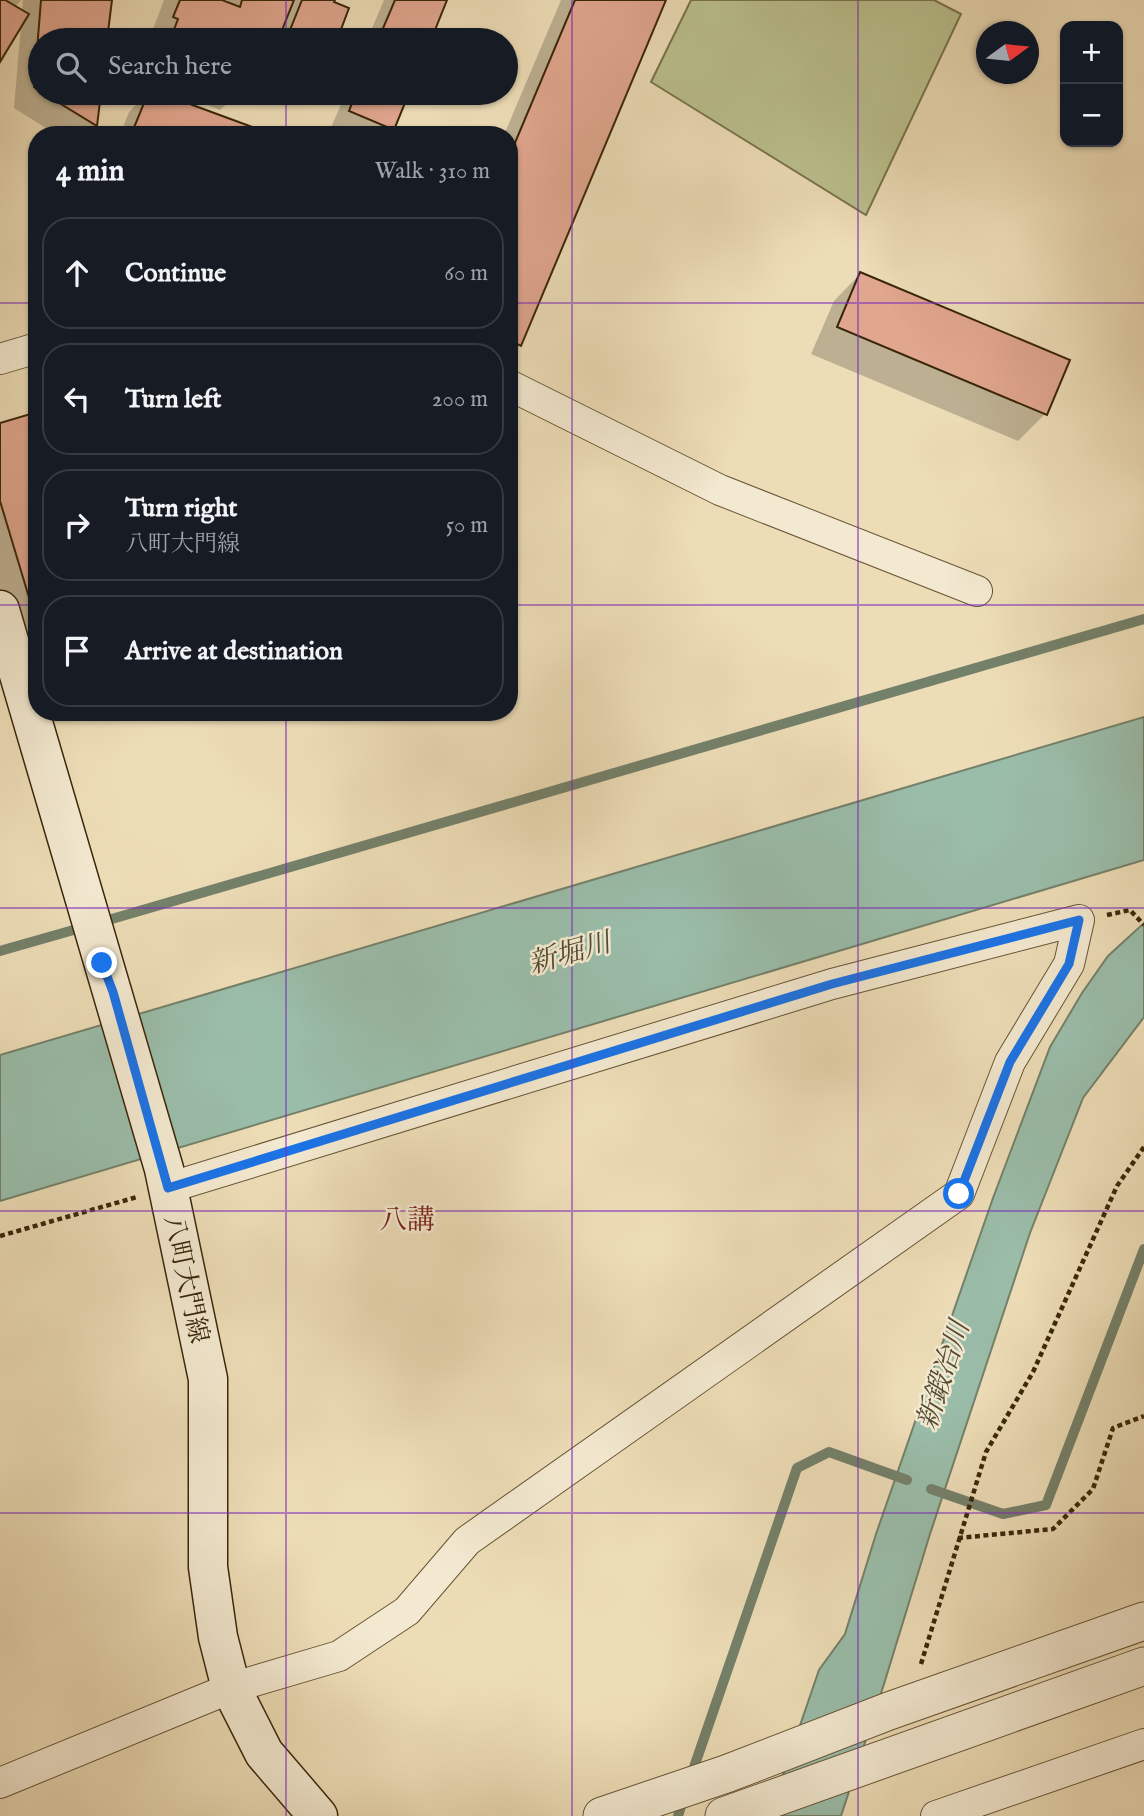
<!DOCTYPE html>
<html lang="en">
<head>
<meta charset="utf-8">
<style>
	:root { --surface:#171b24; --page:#242831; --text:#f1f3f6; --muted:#9ea1a6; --line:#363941 }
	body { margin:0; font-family:"IM FELL English","Noto Serif JP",serif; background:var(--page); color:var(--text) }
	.controls { position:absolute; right:21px; top:21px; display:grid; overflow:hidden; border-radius:14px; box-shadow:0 2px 5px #0004 }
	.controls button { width:63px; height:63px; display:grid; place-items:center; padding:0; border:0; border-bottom:2px solid var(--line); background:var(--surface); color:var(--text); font:35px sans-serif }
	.compass { position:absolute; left:976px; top:21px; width:63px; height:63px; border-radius:50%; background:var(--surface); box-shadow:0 2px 5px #0004; rotate:75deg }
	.stop { position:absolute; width:21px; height:21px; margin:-16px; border:5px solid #1a73e8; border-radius:50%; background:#fff }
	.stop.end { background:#1a73e8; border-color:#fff; box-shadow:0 2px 7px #0008 }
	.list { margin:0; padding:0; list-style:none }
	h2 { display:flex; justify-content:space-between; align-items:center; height:91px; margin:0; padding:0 28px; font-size:30px }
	h2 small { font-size:23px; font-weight:400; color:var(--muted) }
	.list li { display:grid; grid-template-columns:46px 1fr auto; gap:21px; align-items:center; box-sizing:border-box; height:112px; margin:0 14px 14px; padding:0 14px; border:2px solid var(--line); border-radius:28px }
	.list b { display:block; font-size:26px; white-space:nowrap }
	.list p { margin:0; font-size:23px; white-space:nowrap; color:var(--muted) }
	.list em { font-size:23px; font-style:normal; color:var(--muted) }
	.icon { flex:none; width:38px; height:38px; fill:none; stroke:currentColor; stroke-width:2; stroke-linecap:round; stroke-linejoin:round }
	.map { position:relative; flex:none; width:1144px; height:1816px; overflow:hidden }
	.search { position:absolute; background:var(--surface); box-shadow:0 2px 5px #0004; left:28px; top:28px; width:490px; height:77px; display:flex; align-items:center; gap:18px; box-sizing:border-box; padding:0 24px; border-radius:38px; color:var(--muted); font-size:26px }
	.panel { position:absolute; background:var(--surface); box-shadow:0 2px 5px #0004; left:28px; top:126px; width:490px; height:595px; border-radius:28px }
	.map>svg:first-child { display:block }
</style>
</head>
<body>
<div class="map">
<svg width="1144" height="1816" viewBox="0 0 1144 1816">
	<rect width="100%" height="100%" fill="#edddb7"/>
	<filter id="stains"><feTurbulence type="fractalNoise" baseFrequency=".00286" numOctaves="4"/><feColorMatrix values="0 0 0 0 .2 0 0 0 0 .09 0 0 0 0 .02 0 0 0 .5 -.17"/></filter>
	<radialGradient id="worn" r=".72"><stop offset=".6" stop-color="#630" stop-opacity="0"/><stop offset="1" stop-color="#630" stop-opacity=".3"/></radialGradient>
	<path fill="#bac08d" stroke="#7a734c" stroke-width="2" d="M691 0H934L961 14 866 215 651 82Z"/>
	<g fill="#9abdaa" stroke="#74816a" stroke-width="2">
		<path d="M1144 717V860L0 1201V1055Z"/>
		<path d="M1144 923V1017L1083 1098 1030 1233 930 1534 884 1684 841 1816H769L819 1670 845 1634 876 1534 993 1198 1050 1047 1082 993 1108 956Z"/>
	</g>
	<g fill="#0003">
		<path d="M0 0H21L14 8 22 12 23 0H111L106 40H40V93H99L95 126 86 135H57L14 108 21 25 0 59Z"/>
		<path d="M164 0H217L226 3 227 0H333L332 3 347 9 335 40H149Z"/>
		<path d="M384 0H446L429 40H367Z"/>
		<path d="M561 0H665L520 345 509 355V135H504Z"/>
		<path d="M148 93H155L269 135H120L129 112Z"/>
		<path d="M176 93H238L220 110Z"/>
		<path d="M281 93H306L294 105 280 99Z"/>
		<path d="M346 93H407L392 129 386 135H337L329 132Z"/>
		<path d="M860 274 1067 361 1045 414 1018 441 811 354 834 301Z"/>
		<path d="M37 414V712H80L33 727 0 617V425Z"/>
	</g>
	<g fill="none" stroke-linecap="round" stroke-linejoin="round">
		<g stroke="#74816a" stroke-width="10">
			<path d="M98 923 1144 619"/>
			<path d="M0 951 84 927"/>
			<path d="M931 1489 1003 1514 1046 1505 1144 1249"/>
			<path d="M691 1776 797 1468 829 1452 907 1480"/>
			<path d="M678 1816 684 1797"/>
		</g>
	</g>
	<g fill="#e0a68e" stroke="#3a260a" stroke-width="2">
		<path d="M0 0H5L29 14 0 62Z"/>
		<path d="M41 0H112L107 40H40V91L34 87Z"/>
		<path d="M180 0H222L240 7 242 0H294L278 40 267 37 266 40H170L178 19 173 17Z"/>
		<path d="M302 0H335L334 2 349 8 337 40H286Z"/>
		<path d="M395 0H447L431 40H378Z"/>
		<path d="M575 0H666L521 346 509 340V157Z"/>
		<path d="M43 93H101L97 126Z"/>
		<path d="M148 93H160L274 135H131Z"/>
		<path d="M356 93H409L394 130 349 111Z"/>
		<path d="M860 272 1070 360 1047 415 837 327Z"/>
		<path d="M37 412V624L0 501V423Z"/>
	</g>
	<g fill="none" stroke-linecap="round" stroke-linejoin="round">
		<defs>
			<g id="minor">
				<path d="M0 359 37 348"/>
				<path d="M509 385 720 490 977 591"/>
				<path d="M0 1783 231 1688 339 1656 407 1611 467 1541 959 1194 1010 1062 1069 964 1079 920 832 984 168 1188"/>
				<path d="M936 1816 1144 1744"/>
			</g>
			<g id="tertiary">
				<path d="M602 1816 726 1774 889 1711 1144 1621"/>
				<path d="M724 1816 1144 1666"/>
			</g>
			<path id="secondary" d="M0 610 164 1169 208 1379V1567L218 1637 231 1688 264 1753 318 1816"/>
		</defs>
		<use href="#minor" stroke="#675435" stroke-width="32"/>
		<use href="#tertiary" stroke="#675435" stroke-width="39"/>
		<use href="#secondary" stroke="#3a260a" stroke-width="41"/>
		<g stroke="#3a260a" stroke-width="4.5" stroke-dasharray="5 3.5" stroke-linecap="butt">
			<path d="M1107 915 1130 910 1144 925"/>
			<path d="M0 1236 137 1197"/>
			<path d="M958 1538 1053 1529 1093 1489 1113 1428 1144 1416"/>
			<path d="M921 1664 986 1452 1033 1372 1117 1186 1144 1147"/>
		</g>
		<use href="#minor" stroke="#f3e9d0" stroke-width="30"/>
		<use href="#tertiary" stroke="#f3e9d0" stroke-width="37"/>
		<use href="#secondary" stroke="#f3e9d0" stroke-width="38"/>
	</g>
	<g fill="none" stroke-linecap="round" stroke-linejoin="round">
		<path stroke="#1a73e8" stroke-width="9" d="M102 963 113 992 168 1188 832 984 1079 920 1069 964 1010 1062 959 1194"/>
	</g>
	<path fill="none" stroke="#7b2cbf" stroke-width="2" stroke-opacity="0.55" d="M286 0V40M572 0V1816M858 0V1816M286 93V135M0 303H37M509 303H1144M0 605H37M509 605H1144M286 712V1816M0 908H1144M0 1211H1144M0 1513H1144"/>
	<g text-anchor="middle" stroke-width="5" stroke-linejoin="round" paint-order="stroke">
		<g font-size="26" fill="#3a260a" stroke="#f3e9d0">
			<text transform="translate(187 1279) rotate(78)" y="9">八町大門線</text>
		</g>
		<g font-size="28" font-style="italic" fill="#524c32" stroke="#f3e9d0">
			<text transform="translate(569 952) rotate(-16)" y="10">新堀川</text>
			<text transform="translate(942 1375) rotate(-72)" y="10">新鍛冶川</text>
		</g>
		<g font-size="28" fill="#7a1f14" stroke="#f3e9d0">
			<text x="407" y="1229">八講</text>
		</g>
	</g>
	<rect width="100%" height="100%" filter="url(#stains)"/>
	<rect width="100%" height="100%" fill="url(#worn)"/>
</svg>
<div class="controls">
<button>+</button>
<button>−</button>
</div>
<svg class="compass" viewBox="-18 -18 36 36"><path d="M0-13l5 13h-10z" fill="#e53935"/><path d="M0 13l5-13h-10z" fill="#9ea1a6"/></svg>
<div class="stop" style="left:959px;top:1194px"></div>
<div class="stop end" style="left:102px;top:963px"></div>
<div class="search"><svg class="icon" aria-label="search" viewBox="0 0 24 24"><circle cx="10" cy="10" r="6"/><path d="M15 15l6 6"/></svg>Search here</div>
<section class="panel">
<h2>4 min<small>Walk · 310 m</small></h2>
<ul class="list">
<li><svg class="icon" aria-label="ahead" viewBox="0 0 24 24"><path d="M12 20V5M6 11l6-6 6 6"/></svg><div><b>Continue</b></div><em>60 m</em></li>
<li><svg class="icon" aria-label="left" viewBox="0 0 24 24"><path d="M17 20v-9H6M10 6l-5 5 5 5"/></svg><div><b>Turn left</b></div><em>200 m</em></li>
<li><svg class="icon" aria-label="right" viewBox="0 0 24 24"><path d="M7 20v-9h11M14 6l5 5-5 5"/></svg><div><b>Turn right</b><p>八町大門線</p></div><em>50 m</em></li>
<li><svg class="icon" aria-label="arrive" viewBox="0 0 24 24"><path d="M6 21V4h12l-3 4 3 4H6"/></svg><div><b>Arrive at destination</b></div></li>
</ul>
</section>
</div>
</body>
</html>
